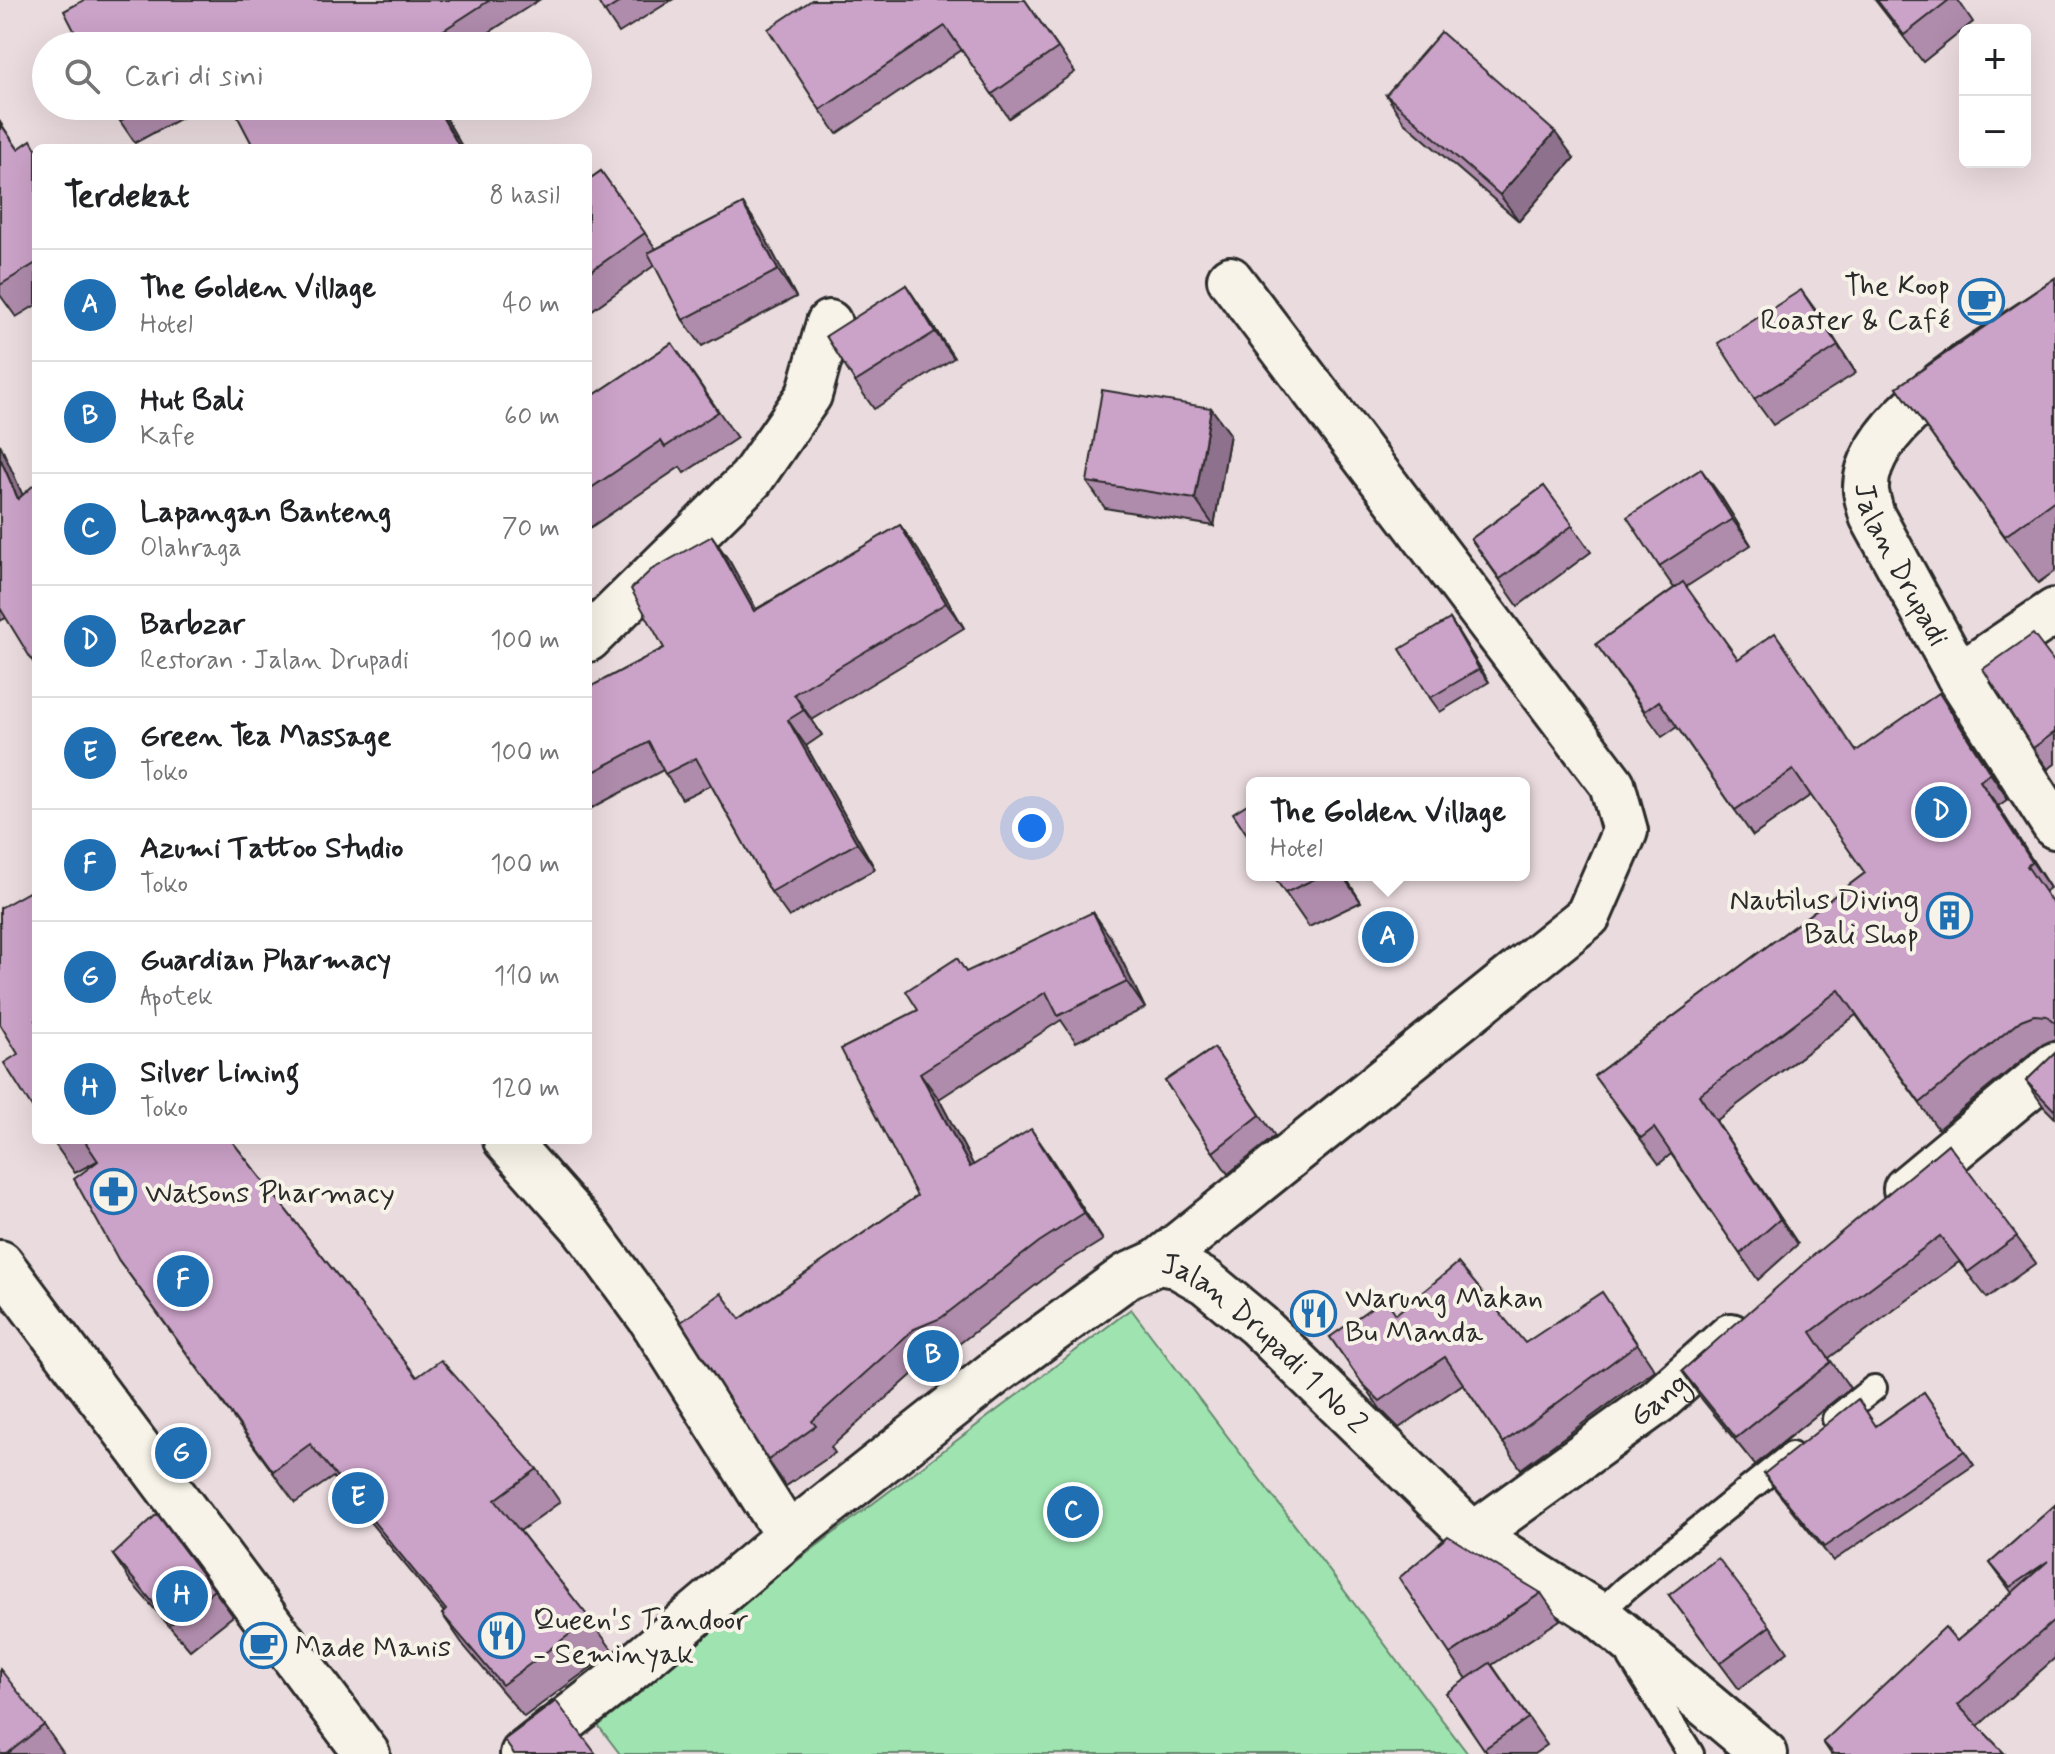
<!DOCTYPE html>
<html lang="id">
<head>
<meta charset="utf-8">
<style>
	:root { --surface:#fff; --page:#f2f2f2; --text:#202124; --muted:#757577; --line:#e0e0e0; --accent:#1f6fb2 }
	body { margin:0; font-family:Mynerve,sans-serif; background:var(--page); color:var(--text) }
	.controls { position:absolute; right:24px; top:24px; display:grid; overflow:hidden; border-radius:12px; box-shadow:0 8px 32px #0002 }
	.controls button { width:72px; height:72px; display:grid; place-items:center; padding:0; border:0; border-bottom:2px solid var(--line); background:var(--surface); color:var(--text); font:40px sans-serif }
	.you { position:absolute; left:1032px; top:828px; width:28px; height:28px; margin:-20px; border:6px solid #fff; border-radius:50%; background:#1a73e8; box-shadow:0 0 0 12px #1a73e833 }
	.badge { display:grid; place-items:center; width:52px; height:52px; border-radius:50%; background:var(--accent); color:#fff; font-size:26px; font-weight:700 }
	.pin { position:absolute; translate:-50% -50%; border:4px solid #fff; box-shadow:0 2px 8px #0006 }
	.popup { position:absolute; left:1246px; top:777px; width:284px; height:104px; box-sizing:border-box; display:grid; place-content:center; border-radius:12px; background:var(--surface); filter:drop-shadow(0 2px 6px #0005); font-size:26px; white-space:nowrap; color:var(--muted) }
	.popup b { font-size:30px; color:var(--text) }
	.popup::after { content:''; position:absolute; left:50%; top:100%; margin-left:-16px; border:16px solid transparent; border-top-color:var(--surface) }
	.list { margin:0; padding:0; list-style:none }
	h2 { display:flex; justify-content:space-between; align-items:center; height:104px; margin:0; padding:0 32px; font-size:34px }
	h2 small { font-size:26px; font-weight:400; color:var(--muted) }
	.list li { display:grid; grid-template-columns:52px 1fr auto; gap:24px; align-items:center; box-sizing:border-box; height:112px; padding:0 32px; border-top:2px solid var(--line) }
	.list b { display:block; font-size:30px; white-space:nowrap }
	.list p { margin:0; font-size:26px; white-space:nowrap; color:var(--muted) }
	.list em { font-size:26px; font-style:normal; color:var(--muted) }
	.icon { flex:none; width:44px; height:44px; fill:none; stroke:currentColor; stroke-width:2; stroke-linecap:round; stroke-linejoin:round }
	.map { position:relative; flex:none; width:2055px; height:1754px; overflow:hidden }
	.search { position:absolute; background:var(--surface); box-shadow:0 8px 32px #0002; left:32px; top:32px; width:560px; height:88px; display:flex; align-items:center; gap:20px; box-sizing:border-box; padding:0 28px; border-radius:44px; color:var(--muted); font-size:30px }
	.panel { position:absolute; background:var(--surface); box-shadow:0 8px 32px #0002; left:32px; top:144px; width:560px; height:1000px; border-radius:12px }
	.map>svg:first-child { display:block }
</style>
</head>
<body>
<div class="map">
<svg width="2055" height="1754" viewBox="0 0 2055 1754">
	<rect width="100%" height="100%" fill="#eadbde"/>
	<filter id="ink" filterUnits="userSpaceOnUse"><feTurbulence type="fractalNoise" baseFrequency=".0125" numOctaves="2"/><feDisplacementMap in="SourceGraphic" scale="16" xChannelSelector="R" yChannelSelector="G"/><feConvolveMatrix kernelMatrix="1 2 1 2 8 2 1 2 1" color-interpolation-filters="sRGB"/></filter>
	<g filter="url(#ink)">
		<path fill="#9fe4b0" stroke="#65886e" stroke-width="2" d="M1131 1309 1468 1754H620L591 1716Z"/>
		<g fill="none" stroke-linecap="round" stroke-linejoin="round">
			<defs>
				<g id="lane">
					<path d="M1835 1419 1874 1388"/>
					<path d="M1598 1614 1626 1588 1791 1455"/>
					<path d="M1631 1658 1691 1754"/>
				</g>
				<g id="street">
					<path id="s1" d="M2055 307C2002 344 1862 419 1866 491 1867 499 1870 508 1872 516L1959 676 2055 826"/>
					<path d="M588 639 751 479 809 395 829 323"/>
					<path d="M1959 676 2055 611"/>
					<path d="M506 1140 584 1228 651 1319 788 1536"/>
					<path d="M1906 1189 2055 1065"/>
					<path d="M1158 1262 1588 916 1625 831 1612 784 1230 279"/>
					<path id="s2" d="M1473 1535 1658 1401 1731 1336"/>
					<path id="s3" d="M523 1754 620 1678 788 1536 997 1371 1127 1276 1158 1262 1176 1265 1206 1282 1258 1325 1473 1535 1598 1614 1765 1754"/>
				</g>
				<path id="secondary" d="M0 1263 367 1754"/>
			</defs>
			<use href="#lane" stroke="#2b2b2b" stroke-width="30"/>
			<use href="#street" stroke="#2b2b2b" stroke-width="50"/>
			<use href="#secondary" stroke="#2b2b2b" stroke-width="50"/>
			<use href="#lane" stroke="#f7f3e8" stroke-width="24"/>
			<use href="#street" stroke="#f7f3e8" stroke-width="44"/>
			<use href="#secondary" stroke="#f7f3e8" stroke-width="44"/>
		</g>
		<g fill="#af8bac" stroke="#2b2b2b" stroke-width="2">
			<path d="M84 0H539L468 46H82Z"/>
			<path d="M597 0H672L619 33Z"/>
			<path d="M812 0H1025L1075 72 1009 118 962 50 837 134 820 110Z"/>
			<path d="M1875 0H1958L1973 22 1923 62Z"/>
			<path d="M1386 95 1574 158 1519 221 1404 122Z"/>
			<path d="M112 106H203L135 143 120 121Z"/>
			<path d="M0 122 18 149 36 148V305L16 317 0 295Z"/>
			<path d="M601 171 656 249 743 204 761 230 796 297 702 346 683 320 655 265 588 313V180Z"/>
			<path d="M2055 278V571L2038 583 1897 387Z"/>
			<path d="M906 285 924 312 954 358 874 409 855 382Z"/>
			<path d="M1820 316 1856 373 1773 425 1754 399Z"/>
			<path d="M672 343 737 438 684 473 680 467 588 529V399Z"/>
			<path d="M1211 408 1230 434 1214 526 1105 508 1087 482Z"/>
			<path d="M0 444 6 618 0 621Z"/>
			<path d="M1544 486 1591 552 1518 606 1471 539Z"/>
			<path d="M1720 495 1751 545 1686 587 1738 659 1857 751 1957 719 2008 799 1998 806 2050 888 2044 892 2055 907V1041L2052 1040 2039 1046 1938 1129 1856 1015 1716 1121 1798 1244 1758 1280 1671 1154 1659 1164 1594 1076 1865 873 1811 795 1753 836 1677 727 1662 737 1596 644 1674 588 1659 566Z"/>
			<path d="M900 525 918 550 964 628 812 720 822 735 806 746 875 869 789 917 771 892 711 785 682 799 663 770 588 810V688L664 648 712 536 730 562 756 609Z"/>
			<path d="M1450 619 1489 682 1440 712 1430 698Z"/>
			<path d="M2055 663V764L2048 769 2033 748Z"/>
			<path d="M1273 875H1344L1361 902 1309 927Z"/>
			<path d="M1111 938 1145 1008 1076 1042 1061 1020 939 1099 973 1165 1049 1155 1103 1240 1058 1268 959 1344 933 1356 831 1447 835 1453 786 1486 768 1460 740 1319 917 1196 918 1010 967 972Z"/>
			<path d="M1214 1048 1275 1136 1228 1174 1165 1081Z"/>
			<path d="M2055 1053V1118L2044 1107 2026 1081Z"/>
			<path d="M52 1140H231L417 1377 537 1469 560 1502 520 1531 590 1619 613 1651 524 1717 464 1646 442 1614 444 1612 333 1477 295 1503 118 1259 97 1161 75 1173Z"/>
			<path d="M1948 1144 2036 1263 1987 1298 1959 1262 1829 1358 1850 1388 1755 1465 1700 1397 1682 1371Z"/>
			<path d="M1396 1314 1525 1343 1620 1318 1655 1370 1521 1469 1463 1384 1399 1428 1381 1410 1330 1337Z"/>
			<path d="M1924 1392 1974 1465 1833 1561 1774 1488 1764 1474 1876 1426Z"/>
			<path d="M2055 1505V1658L1978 1726 2005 1754H1831L1823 1742 1957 1641 2012 1593 1990 1563Z"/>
			<path d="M113 1555 214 1590 233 1616 190 1650 131 1582Z"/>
			<path d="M1541 1593 1560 1620 1492 1665 1547 1745 1534 1754H1488L1446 1693 1467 1679 1450 1654Z"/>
			<path d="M1669 1595 1770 1626 1788 1652 1739 1689Z"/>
			<path d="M44 1725 64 1754H0Z"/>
		</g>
		<g fill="#8e718c" stroke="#2b2b2b" stroke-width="2">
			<path d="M436 106H439L463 148H460Z"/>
			<path d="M1555 132 1574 158 1519 221 1500 195Z"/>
			<path d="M743 204 761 230 796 297 778 270Z"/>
			<path d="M906 285 924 312 954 358 935 332Z"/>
			<path d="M1801 290 1820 316 1856 373 1838 346Z"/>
			<path d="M1211 408 1230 434 1214 526 1195 499Z"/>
			<path d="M0 444 36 525 18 499 0 458Z"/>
			<path d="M1701 469 1720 495 1751 545 1732 519Z"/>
			<path d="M900 525 918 550 964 628 946 603Z"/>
			<path d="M712 536 730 562 771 636 754 611Z"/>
			<path d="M1450 619 1459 633 1489 682 1479 669Z"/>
			<path d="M1939 693 1957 719 2008 799 1990 773Z"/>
			<path d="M794 694 812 720 822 735 804 710Z"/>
			<path d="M788 720 806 746 875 869 857 843Z"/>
			<path d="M1980 781 1998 806 2050 888 2032 862Z"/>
			<path d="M1342 875H1344L1361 902Z"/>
			<path d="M1093 912 1111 938 1145 1008 1127 982Z"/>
			<path d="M920 1073 939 1099 988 1193 970 1167Z"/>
			<path d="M1699 1095 1716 1121 1798 1244 1780 1219Z"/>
			<path d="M1031 1129 1049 1155 1103 1240 1084 1213Z"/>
		</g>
		<g fill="#cba2c8" stroke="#2b2b2b" stroke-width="2">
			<path d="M84 0H490L419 46H82L64 11Z"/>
			<path d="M597 0H623L604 12Z"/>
			<path d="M812 0H1025L1058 48 992 94 945 26 820 110 768 29Z"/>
			<path d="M1877 0H1949L1904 35Z"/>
			<path d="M1441 32 1555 132 1500 195 1386 95Z"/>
			<path d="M112 106H148L120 121Z"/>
			<path d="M232 106H436L460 148H254Z"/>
			<path d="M0 123 18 149 31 140 36 149V263L0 285Z"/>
			<path d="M601 171 645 233 588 273V180Z"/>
			<path d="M743 204 778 270 683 320 648 253Z"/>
			<path d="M2055 278V500L2005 536 1897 387Z"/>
			<path d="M906 285 935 332 855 382 826 336Z"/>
			<path d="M1801 290 1838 346 1754 399 1718 343Z"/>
			<path d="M672 343 718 412 665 447 661 441 588 490V399Z"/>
			<path d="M1102 390 1211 408 1195 499 1087 482Z"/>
			<path d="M0 458 18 499 36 483V667L0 608Z"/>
			<path d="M1701 469 1732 519 1659 566 1627 517Z"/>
			<path d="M1544 486 1573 525 1500 579 1471 539Z"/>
			<path d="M900 525 946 603 794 694 804 710 788 720 857 843 771 892 696 758 665 774 649 742 588 775V688L664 648 631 589 651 570 712 536 754 611Z"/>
			<path d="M1683 582 1738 659 1775 633 1856 751 1939 693 1990 773 1980 781 2032 862 2027 866 2055 907V1023L2047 1016 2034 1015 2021 1020 1920 1103 1839 990 1699 1095 1780 1219 1740 1254 1654 1128 1641 1138 1594 1076 1865 873 1793 770 1735 810 1659 701 1645 711 1596 644Z"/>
			<path d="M1450 619 1479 669 1430 698 1400 649Z"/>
			<path d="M2033 634 2055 663V732L2033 748 1983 669Z"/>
			<path d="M1252 801V842L1233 813Z"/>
			<path d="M1273 875H1323L1285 893Z"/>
			<path d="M36 888V1114L4 1063 18 1054 0 1024V908Z"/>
			<path d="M1093 912 1127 982 1058 1016 1046 992 920 1073 970 1167 1031 1129 1084 1213 1039 1242 941 1318 914 1329 812 1421 816 1426 768 1460 681 1322 721 1293 740 1319 917 1196 841 1049 918 1010 906 991 957 958 966 972Z"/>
			<path d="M1214 1048 1260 1115 1213 1152 1165 1081Z"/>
			<path d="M2055 1053V1111L2026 1081Z"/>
			<path d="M84 1140H231L417 1377 441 1360 537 1469 495 1500 590 1619 502 1685 442 1614 446 1610 310 1444 273 1471 118 1259 74 1179 98 1161Z"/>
			<path d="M1948 1144 2017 1236 1968 1272 1940 1236 1811 1332 1831 1362 1736 1438 1682 1371 1809 1259Z"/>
			<path d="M1458 1263 1525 1343 1602 1292 1637 1344 1503 1443 1445 1357 1380 1401 1362 1383 1330 1337 1385 1298 1396 1314Z"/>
			<path d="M1924 1392 1964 1451 1824 1547 1764 1474 1858 1399 1876 1426Z"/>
			<path d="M2055 1505V1620L1958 1705 2005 1754H1834L1823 1742 1945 1627 1957 1641 2048 1561 2010 1587 1990 1563Z"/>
			<path d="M157 1514 214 1590 171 1624 113 1555Z"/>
			<path d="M1448 1536 1541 1593 1450 1654 1399 1578Z"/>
			<path d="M1718 1558 1770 1626 1720 1663 1669 1595Z"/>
			<path d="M1490 1663 1528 1718 1484 1749 1446 1693Z"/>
			<path d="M0 1669 44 1725 7 1754H0Z"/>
			<path d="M556 1701 596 1754H514L504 1740Z"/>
		</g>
	</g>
	<defs>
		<symbol id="cafe-ring" viewBox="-11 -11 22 22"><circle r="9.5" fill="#f7f3e8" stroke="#1f6fb2" stroke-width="1.5"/><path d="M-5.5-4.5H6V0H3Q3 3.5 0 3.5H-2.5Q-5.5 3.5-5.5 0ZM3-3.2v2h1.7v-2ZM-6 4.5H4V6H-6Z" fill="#1f6fb2"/></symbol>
		<symbol id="building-ring" viewBox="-11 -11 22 22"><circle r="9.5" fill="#f7f3e8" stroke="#1f6fb2" stroke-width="1.5"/><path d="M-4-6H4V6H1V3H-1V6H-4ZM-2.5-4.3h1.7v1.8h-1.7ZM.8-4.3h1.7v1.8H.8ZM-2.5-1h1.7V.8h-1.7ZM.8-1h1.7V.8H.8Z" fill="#1f6fb2"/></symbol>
		<symbol id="pharmacy-ring" viewBox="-11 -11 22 22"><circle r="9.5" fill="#f7f3e8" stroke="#1f6fb2" stroke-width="1.5"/><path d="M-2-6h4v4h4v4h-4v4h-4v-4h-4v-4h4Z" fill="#1f6fb2"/></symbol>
		<symbol id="restaurant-ring" viewBox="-11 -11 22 22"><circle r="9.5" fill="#f7f3e8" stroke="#1f6fb2" stroke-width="1.5"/><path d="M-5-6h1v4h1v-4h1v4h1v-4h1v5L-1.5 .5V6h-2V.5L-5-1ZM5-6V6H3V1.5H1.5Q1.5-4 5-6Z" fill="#1f6fb2"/></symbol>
	</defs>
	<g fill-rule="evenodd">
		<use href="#cafe-ring" x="1956" y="276" width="51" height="51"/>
		<use href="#building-ring" x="1924" y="890" width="51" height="51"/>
		<use href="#pharmacy-ring" x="88" y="1166" width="51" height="51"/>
		<use href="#restaurant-ring" x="1288" y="1288" width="51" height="51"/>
		<use href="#restaurant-ring" x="476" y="1610" width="51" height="51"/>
		<use href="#cafe-ring" x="238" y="1620" width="51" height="51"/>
	</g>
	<g text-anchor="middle" stroke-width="8" stroke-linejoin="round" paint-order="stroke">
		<g font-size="30" fill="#2b2b2b" stroke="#f7f3e8" text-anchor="start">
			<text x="1950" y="295" text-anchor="end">The Koop<tspan x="1950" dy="34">Roaster &amp; Café</tspan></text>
			<text x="1919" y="909" text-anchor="end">Nautilus Diving<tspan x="1919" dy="34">Bali Shop</tspan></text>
			<text x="145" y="1202">Watsons Pharmacy</text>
			<text x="1345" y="1307">Warung Makan<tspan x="1345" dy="34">Bu Manda</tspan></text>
			<text x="533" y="1629">Queen's Tandoor<tspan x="533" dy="34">- Seminyak</tspan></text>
			<text x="295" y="1656">Made Manis</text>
		</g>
		<g font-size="30" fill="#2b2b2b" stroke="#f7f3e8">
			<text dy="10" stroke="none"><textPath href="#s1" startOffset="354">Jalan Drupadi</textPath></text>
			<text dy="10" stroke="none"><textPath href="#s3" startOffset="940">Jalan Drupadi 1 No 2</textPath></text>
			<text dy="10" stroke="none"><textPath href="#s2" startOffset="230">Gang</textPath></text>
		</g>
	</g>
</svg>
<div class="controls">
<button>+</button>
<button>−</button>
</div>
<div class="you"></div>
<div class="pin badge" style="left:1388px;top:937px">A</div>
<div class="popup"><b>The Golden Village</b>Hotel</div>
<div class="pin badge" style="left:933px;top:1356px">B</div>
<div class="pin badge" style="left:1073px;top:1512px">C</div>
<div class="pin badge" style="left:1941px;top:812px">D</div>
<div class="pin badge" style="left:358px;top:1498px">E</div>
<div class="pin badge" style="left:183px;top:1281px">F</div>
<div class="pin badge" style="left:181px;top:1453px">G</div>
<div class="pin badge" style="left:182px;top:1596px">H</div>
<div class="search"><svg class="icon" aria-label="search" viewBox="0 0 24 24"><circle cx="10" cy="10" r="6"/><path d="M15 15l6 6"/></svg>Cari di sini</div>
<section class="panel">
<h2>Terdekat<small>8 hasil</small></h2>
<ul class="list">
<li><span class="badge">A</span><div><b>The Golden Village</b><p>Hotel</p></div><em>40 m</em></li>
<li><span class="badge">B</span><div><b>Hut Bali</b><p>Kafe</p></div><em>60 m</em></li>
<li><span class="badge">C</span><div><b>Lapangan Banteng</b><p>Olahraga</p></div><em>70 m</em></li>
<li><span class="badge">D</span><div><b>Barbzar</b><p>Restoran · Jalan Drupadi</p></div><em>100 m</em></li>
<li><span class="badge">E</span><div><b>Green Tea Massage</b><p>Toko</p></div><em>100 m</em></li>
<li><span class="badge">F</span><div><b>Azumi Tattoo Studio</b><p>Toko</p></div><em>100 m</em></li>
<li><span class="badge">G</span><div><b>Guardian Pharmacy</b><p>Apotek</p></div><em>110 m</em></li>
<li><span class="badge">H</span><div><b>Silver Lining</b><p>Toko</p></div><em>120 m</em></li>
</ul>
</section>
</div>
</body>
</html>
